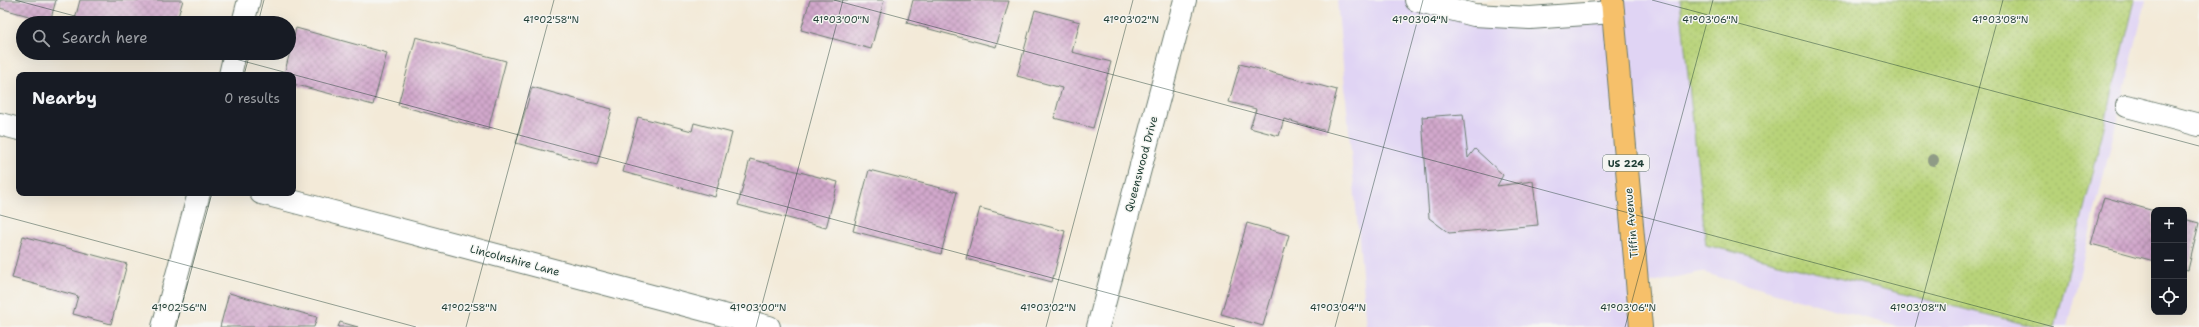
<!DOCTYPE html>
<html lang="en">
<head>
<meta charset="utf-8">
<style>
	:root { --surface:#171b24; --page:#20242c; --text:#f1f3f6; --muted:#9ea1a6; --line:#363941 }
	body { margin:0; font-family:"Shantell Sans",sans-serif; background:var(--page); color:var(--text) }
	.controls { position:absolute; right:12px; bottom:12px; display:grid; overflow:hidden; border-radius:8px; box-shadow:0 4px 16px #0002 }
	.controls button { width:36px; height:36px; display:grid; place-items:center; padding:0; border:0; border-bottom:1px solid var(--line); background:var(--surface); color:var(--text); font:20px sans-serif }
	.list { margin:0; padding:0; list-style:none }
	h2 { display:flex; justify-content:space-between; align-items:center; height:52px; margin:0; padding:0 16px; font-size:17px }
	h2 small { font-size:13px; font-weight:400; color:var(--muted) }
	.icon { flex:none; width:22px; height:22px; fill:none; stroke:currentColor; stroke-width:2; stroke-linecap:round; stroke-linejoin:round }
	.map { position:relative; flex:none; width:2199px; height:327px; overflow:hidden }
	.search { position:absolute; background:var(--surface); box-shadow:0 4px 16px #0002; left:16px; top:16px; width:280px; height:44px; display:flex; align-items:center; gap:10px; box-sizing:border-box; padding:0 14px; border-radius:22px; color:var(--muted); font-size:15px }
	.panel { position:absolute; background:var(--surface); box-shadow:0 4px 16px #0002; left:16px; top:72px; width:280px; height:124px; border-radius:8px }
	.map>svg:first-child { display:block }
</style>
</head>
<body>
<div class="map">
<svg width="2199" height="327" viewBox="0 0 2199 327">
	<defs>
		<pattern id="grass-dots" width="8" height="8" patternUnits="userSpaceOnUse"><rect width="8" height="8" fill="#b8d379"/><path d="M2 2h.1M6 6h.1" fill="none" stroke="#9eb669" stroke-width="1.8" stroke-linecap="round"/></pattern>
		<pattern id="building-cross-hatch" width="8" height="8" patternUnits="userSpaceOnUse"><rect width="8" height="8" fill="#d2a8cc"/><path d="M0 0l8 8M0 8l8-8" fill="none" stroke="#aa8aa6"/></pattern>
	</defs>
	<rect width="100%" height="100%" fill="#f6f6f2"/>
	<filter id="ink" filterUnits="userSpaceOnUse"><feTurbulence type="fractalNoise" baseFrequency=".025" numOctaves="2"/><feDisplacementMap in="SourceGraphic" scale="8" xChannelSelector="R" yChannelSelector="G"/><feConvolveMatrix kernelMatrix="1 2 1 2 8 2 1 2 1" color-interpolation-filters="sRGB"/></filter>
	<filter id="wash" filterUnits="userSpaceOnUse"><feTurbulence type="fractalNoise" baseFrequency=".012" numOctaves="4" result="noise"/><feDisplacementMap in="SourceGraphic" scale="16" xChannelSelector="R" yChannelSelector="G"/><feGaussianBlur stdDeviation="0.9" result="paint"/><feColorMatrix in="noise" values="0 0 0 0 0 0 0 0 0 0 0 0 0 0 0 0 0 1.4 0 .05"/><feComposite in="paint" operator="in"/></filter>
	<g filter="url(#wash)">
		<rect width="100%" height="100%" fill="#f3ead8"/>
		<path fill="#e0d4f4" d="M1337 0H1416L1530 18 1612 0H2146L2067 327H1898L1701 272 1637 285 1641 327H1367Z"/>
		<path fill="url(#grass-dots)" stroke="#6c8856" d="M1680 0H2135L2055 327H2037L1706 245Z"/>
		<g id="blocks">
			<g fill="url(#building-cross-hatch)">
				<path d="M0 0H56L50 22 0 8Z"/>
				<path d="M80 0H183L176 23H74Z"/>
				<path d="M810 0H884L871 49 801 30Z"/>
				<path d="M913 0 1009 1 996 47 907 23Z"/>
				<path d="M1035 10 1080 22 1072 52 1111 62 1093 128 1054 118 1062 88 1017 76Z"/>
				<path d="M296 28 387 53 373 105 293 84V75H284Z"/>
				<path d="M416 37 506 61 488 130 398 105Z"/>
				<path d="M1240 64 1337 90 1326 131 1284 119 1279 136 1250 128 1256 109 1229 102Z"/>
				<path d="M532 87 612 109 597 165 516 143Z"/>
				<path d="M1463 114 1468 158 1475 149 1503 175 1497 186 1533 181 1538 225 1449 233 1429 218 1422 117Z"/>
				<path d="M638 117 692 131 694 123 732 133 715 197 623 172Z"/>
				<path d="M750 159 838 182 826 228 738 205Z"/>
				<path d="M869 170 957 192 941 254 853 231Z"/>
				<path d="M2104 197 2154 211V261L2091 244Z"/>
				<path d="M980 208 1065 231 1052 282 966 259Z"/>
				<path d="M2184 219 2199 223 2188 270 2184 269Z"/>
				<path d="M1247 223 1289 235 1263 326 1221 314Z"/>
				<path d="M23 236 127 264 111 324 73 314 78 296 12 278Z"/>
				<path d="M229 293 317 317 314 327H220Z"/>
				<path d="M340 322 358 327H338Z"/>
			</g>
		</g>
	</g>
	<g filter="url(#ink)">
		<use href="#blocks" fill-opacity="0" stroke="#697a6d" stroke-width="1"/>
		<g fill="none" stroke-linecap="round" stroke-linejoin="round">
			<defs>
				<g id="street">
					<path d="M1416 0 1474 15 1530 18 1613 12"/>
					<path d="M243 23 249 0"/>
					<path d="M230 75 235 53"/>
					<path d="M2127 106 2199 125"/>
					<path d="M0 124 19 129"/>
					<path d="M261 193 769 327"/>
					<path d="M163 327 199 193"/>
					<path d="M1098 327 1185 0"/>
				</g>
				<path id="highway" d="M1612 0 1641 327"/>
			</defs>
			<use href="#street" stroke="#697a6d" stroke-width="24"/>
			<use href="#highway" stroke="#697a6d" stroke-width="24"/>
			<use href="#street" stroke="#fff" stroke-width="22"/>
			<use href="#highway" stroke="#f6c06b" stroke-width="22"/>
		</g>
		<circle fill="#8f9b86" cx="1933" cy="160" r="6"/>
	</g>
	<path fill="none" stroke="#1f3d34" stroke-width="1" stroke-opacity="0.45" d="M15 0 101 23M834 0 2054 327M1652 0 2199 146M258 23 264 0M213 53 1235 327M244 75 250 53M0 215 416 327M176 327 212 193M466 327 554 0M756 327 843 0M1046 327 1133 0M1335 327 1423 0M1625 327 1713 0M1915 327 2003 0"/>
	<g text-anchor="middle" stroke-width="3" stroke-linejoin="round" paint-order="stroke">
		<rect fill="#f6f6f2" stroke="#60746d" stroke-width="1" x="1603" y="155" width="46" height="16" rx="3"/>
		<g font-size="10" font-weight="bold" fill="#1f3d34">
			<text x="1626" y="167">US 224</text>
		</g>
		<g font-size="11" fill="#1f3d34" stroke="#f6f6f2">
			<text transform="translate(1141 164) rotate(-75)" y="4">Queenswood Drive</text>
			<text transform="translate(1631 223) rotate(-95)" y="4">Tiffin Avenue</text>
			<text transform="translate(515 260) rotate(15)" y="4">Lincolnshire Lane</text>
		</g>
	</g>
	<g font-size="10" text-anchor="middle" fill="#1f3d34" stroke="#f6f6f2" stroke-width="3" stroke-linejoin="round" paint-order="stroke">
		<text x="551" y="23">41°02'58"N</text>
		<text x="841" y="23">41°03'00"N</text>
		<text x="1131" y="23">41°03'02"N</text>
		<text x="1420" y="23">41°03'04"N</text>
		<text x="1710" y="23">41°03'06"N</text>
		<text x="2000" y="23">41°03'08"N</text>
		<text x="179" y="311">41°02'56"N</text>
		<text x="469" y="311">41°02'58"N</text>
		<text x="758" y="311">41°03'00"N</text>
		<text x="1048" y="311">41°03'02"N</text>
		<text x="1338" y="311">41°03'04"N</text>
		<text x="1628" y="311">41°03'06"N</text>
		<text x="1918" y="311">41°03'08"N</text>
	</g>
</svg>
<div class="controls">
<button>+</button>
<button>−</button>
<button><svg class="icon" aria-label="locate" viewBox="0 0 24 24"><circle cx="12" cy="12" r="6"/><path d="M12 2v4M12 18v4M2 12h4M18 12h4"/></svg></button>
</div>
<div class="search"><svg class="icon" aria-label="search" viewBox="0 0 24 24"><circle cx="10" cy="10" r="6"/><path d="M15 15l6 6"/></svg>Search here</div>
<section class="panel">
<h2>Nearby<small>0 results</small></h2>
<ul class="list">
</ul>
</section>
</div>
</body>
</html>
